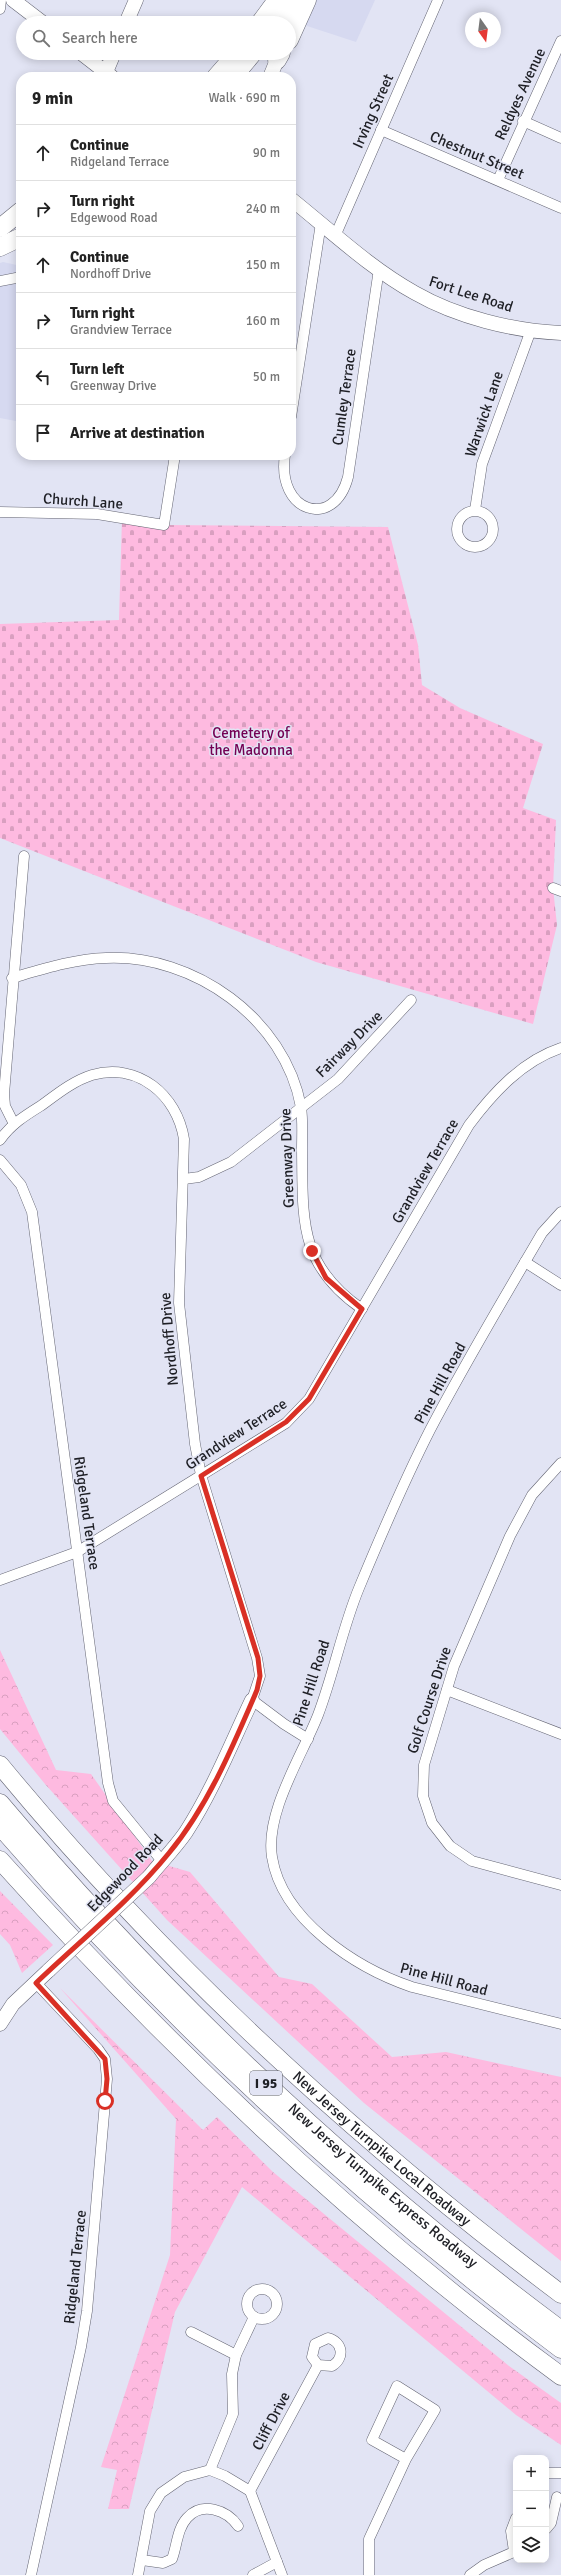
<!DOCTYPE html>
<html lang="en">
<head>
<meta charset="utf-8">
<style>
	:root { --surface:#fff; --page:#f6f6f6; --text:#222; --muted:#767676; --line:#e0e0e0 }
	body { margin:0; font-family:Signika,sans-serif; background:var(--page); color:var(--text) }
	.controls { position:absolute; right:12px; bottom:12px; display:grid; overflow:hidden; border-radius:8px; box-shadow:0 2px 10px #0003 }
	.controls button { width:36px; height:36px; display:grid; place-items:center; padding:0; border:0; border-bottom:1px solid var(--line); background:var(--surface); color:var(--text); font:20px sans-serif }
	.compass { position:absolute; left:465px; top:12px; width:36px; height:36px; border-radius:50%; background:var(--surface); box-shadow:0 2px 10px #0003; rotate:166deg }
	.stop { position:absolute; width:12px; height:12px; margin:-9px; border:3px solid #d93025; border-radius:50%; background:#fff }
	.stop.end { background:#d93025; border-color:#fff; box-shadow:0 1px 4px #0008 }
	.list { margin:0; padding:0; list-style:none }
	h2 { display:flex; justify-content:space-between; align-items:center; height:52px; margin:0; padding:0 16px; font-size:17px }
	h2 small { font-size:13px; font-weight:400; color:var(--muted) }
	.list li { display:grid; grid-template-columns:26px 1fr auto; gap:12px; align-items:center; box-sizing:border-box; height:56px; padding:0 16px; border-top:1px solid var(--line) }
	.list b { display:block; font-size:15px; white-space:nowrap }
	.list p { margin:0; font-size:13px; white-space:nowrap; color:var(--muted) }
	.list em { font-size:13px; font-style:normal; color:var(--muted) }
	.icon { flex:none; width:22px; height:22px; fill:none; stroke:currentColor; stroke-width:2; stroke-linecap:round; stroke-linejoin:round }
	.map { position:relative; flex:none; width:561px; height:2575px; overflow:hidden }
	.search { position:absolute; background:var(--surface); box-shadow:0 2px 10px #0003; left:16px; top:16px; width:280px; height:44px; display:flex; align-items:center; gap:10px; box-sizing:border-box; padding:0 14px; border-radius:22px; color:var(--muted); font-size:15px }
	.panel { position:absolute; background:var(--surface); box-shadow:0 2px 10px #0003; left:16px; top:72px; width:280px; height:388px; border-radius:16px }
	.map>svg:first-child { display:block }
</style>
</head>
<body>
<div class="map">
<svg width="561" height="2575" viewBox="0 0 561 2575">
	<defs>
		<pattern id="forest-crowns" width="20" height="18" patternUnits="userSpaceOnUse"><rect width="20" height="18" fill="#febae0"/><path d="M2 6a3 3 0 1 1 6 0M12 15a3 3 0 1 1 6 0" fill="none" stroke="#d99fc0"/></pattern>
		<pattern id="cemetery-stones" width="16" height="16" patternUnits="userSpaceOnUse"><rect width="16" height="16" fill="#febae0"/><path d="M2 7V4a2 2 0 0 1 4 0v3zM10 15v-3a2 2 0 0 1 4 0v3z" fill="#d99fc0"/></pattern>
	</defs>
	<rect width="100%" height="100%" fill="#e2e4f4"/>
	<g fill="#d6d9f0">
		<path d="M311 0H375L356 42 301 24Z"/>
		<path d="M3 262 21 266V422L0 418V263Z"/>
	</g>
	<g fill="url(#forest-crowns)">
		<path d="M0 1650 56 1770 91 1774 152 1861 190 1872 279 1977 312 1984 392 2057 446 2052 561 2077V2261L364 2103 167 1920 45 1784 0 1729Z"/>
		<path d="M0 1891 53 1945 22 1973 10 1945 0 1934Z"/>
		<path d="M60 1988 203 2130 217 2117 273 2172 509 2366 561 2403V2445L516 2415 242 2187 175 2312 129 2509H108L117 2470 101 2467 170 2255 176 2119Z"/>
	</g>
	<path fill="url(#cemetery-stones)" d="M122 518 164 525 388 527 418 645 422 685 460 708 543 744 523 808 556 820 553 888 557 925 533 1024 316 962 0 838V624L119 620Z"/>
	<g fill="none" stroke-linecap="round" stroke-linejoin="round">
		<defs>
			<g id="street">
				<path d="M0 9 1 0"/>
				<path d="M523 121 561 138"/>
				<path d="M381 130 561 208"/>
				<path d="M498 180 561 41"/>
				<path d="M336 234 438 0"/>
				<path d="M0 281 21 277"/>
				<path d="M291 417 321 223"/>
				<path d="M285 455C276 512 334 531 348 477L379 269"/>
				<path d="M475 510 482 464 531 330"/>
				<circle cx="475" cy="529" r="18"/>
				<path d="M0 512 97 514 164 525 175 455"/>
				<path d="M553 888 561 891"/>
				<path d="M12 978C43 969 74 959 106 958 194 954 285 1019 301 1107 303 1121 302 1135 302 1149 303 1219 298 1265 362 1309"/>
				<path d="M14 1124 5 1106 4 1094 24 856"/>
				<path d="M0 1140C11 1124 26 1115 42 1105 57 1094 73 1081 92 1075 138 1062 177 1095 184 1139L179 1303 195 1444 201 1475 257 1658 260 1676 252 1700 284 1724 308 1739"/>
				<path d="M0 1160 21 1185 32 1212 108 1783 113 1801 162 1861"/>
				<path d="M184 1179 199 1177 231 1162 338 1079 411 1000"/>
				<path d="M561 1212 542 1233C504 1298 465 1363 430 1430 404 1481 381 1535 359 1588 342 1629 334 1673 318 1715 302 1756 265 1812 272 1857 282 1920 356 1968 412 1987L561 2024"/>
				<path d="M525 1262 561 1285"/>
				<path d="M561 1463 532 1495 510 1536 454 1666 424 1765 423 1796 432 1823 450 1846 472 1861 561 1885"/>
				<path d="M0 1580 77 1552 286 1423 309 1399 469 1125C493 1093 522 1061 561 1048"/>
				<path d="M447 1690 561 1734"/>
				<circle cx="262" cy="2304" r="15"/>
				<path d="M191 2332 236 2355"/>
				<path d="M210 2470 233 2414 232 2374 236 2355 254 2317"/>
				<path d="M546 2473H561"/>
				<path d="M250 2491 318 2365 312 2357 315 2344 328 2338C343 2342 345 2358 332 2366L318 2365"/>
				<path d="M546 2529 551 2523 557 2497"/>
				<path d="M514 2551 511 2531 516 2518"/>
				<path d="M142 2560 163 2563 172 2559C177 2546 177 2529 187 2518 202 2501 227 2510 238 2526"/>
				<path d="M31 2575 81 2347 87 2311 107 2079 105 2059 98 2049 36 1983"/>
				<path d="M138 2575 150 2511 161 2493 184 2477 210 2470 225 2476 250 2491 282 2575"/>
				<path d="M253 2575 277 2562"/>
				<path d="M369 2575V2539L406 2459 435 2410 397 2386 372 2440 406 2459"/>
				<path d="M470 2575 484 2565 516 2551"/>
			</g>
			<g id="secondary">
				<path d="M13 0 43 23"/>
				<path d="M126 23 136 0"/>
				<path d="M81 53 112 77"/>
				<path d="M106 72 114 53"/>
				<path d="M270 77 277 60"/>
				<path d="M291 199C331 231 370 268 415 293 457 317 513 331 561 333"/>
				<path d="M149 1877C161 1862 175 1848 186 1832 213 1790 231 1744 252 1700"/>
				<path d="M0 2024 13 2004 49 1970"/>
			</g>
			<g id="highway">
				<path d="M260 23 277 0"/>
				<path d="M276 23 292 0"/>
				<path d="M289 40 307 0"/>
				<path d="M277 60 281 53"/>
				<path d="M216 77 237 53"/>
				<path d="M233 77 253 53"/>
				<path d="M0 228 21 211"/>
				<path d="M0 247 21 237"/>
				<path id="s1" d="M0 1765C164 1964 355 2139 561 2294"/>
				<path id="s2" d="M0 1803C166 1999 355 2177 561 2330"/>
				<path d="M0 1826C168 2021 356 2194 561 2349"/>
				<path d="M0 1860C170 2050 355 2225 561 2376"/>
			</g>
		</defs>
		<use href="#street" stroke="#646573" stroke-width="11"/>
		<use href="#secondary" stroke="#646573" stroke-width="15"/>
		<use href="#highway" stroke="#646573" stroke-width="19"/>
		<use href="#street" stroke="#fff" stroke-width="10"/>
		<use href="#secondary" stroke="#fff" stroke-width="14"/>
		<use href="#highway" stroke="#fff" stroke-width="18"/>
		<defs>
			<path id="secondary-bridge" d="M49 1970 149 1877"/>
		</defs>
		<use href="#secondary-bridge" stroke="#646573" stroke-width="15" stroke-linecap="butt"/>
		<use href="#secondary-bridge" stroke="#fff" stroke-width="14"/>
	</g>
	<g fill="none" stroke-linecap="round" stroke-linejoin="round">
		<path stroke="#d93025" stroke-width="5" d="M105 2101 107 2079 105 2059 36 1983C81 1940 130 1901 169 1853 208 1806 233 1746 257 1690L260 1676 258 1658 201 1476 286 1422 309 1399 362 1309 326 1278 312 1251"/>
	</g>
	<g text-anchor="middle" stroke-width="3" stroke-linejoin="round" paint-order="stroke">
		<rect fill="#e2e4f4" stroke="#595a63" stroke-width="1" x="250" y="2071" width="32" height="24" rx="3"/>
		<g font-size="14" font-weight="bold" fill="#1e1f25">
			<text x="266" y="2088">I 95</text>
		</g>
		<g font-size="15" fill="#1e1f25" stroke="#e2e4f4">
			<text transform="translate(520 94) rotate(-65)" y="5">Reldyes Avenue</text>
			<text transform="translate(373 111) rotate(-66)" y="5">Irving Street</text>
			<text transform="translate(477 155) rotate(23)" y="5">Chestnut Street</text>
			<text transform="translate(471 294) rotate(18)" y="5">Fort Lee Road</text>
			<text transform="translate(344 397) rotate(-82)" y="5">Cumley Terrace</text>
			<text transform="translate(484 414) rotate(-71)" y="5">Warwick Lane</text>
			<text transform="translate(83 501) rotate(4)" y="5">Church Lane</text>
			<text transform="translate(349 1044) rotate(-45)" y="5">Fairway Drive</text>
			<text transform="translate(287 1158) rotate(-92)" y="5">Greenway Drive</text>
			<text transform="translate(425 1171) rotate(-60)" y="5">Grandview Terrace</text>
			<text transform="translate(169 1339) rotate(-95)" y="5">Nordhoff Drive</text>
			<text transform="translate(440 1383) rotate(-61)" y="5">Pine Hill Road</text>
			<text transform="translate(236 1434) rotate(-33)" y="5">Grandview Terrace</text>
			<text transform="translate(87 1513) rotate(82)" y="5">Ridgeland Terrace</text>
			<text transform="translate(311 1683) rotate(-72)" y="5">Pine Hill Road</text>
			<text transform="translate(429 1700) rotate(-72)" y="5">Golf Course Drive</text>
			<text transform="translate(125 1873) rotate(-46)" y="5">Edgewood Road</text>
			<text transform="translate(444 1979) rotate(15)" y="5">Pine Hill Road</text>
			<text dy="5" stroke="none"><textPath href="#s1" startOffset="542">New Jersey Turnpike Local Roadway</textPath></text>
			<text dy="5" stroke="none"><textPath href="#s2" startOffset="542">New Jersey Turnpike Express Roadway</textPath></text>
			<text transform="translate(75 2267) rotate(-84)" y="5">Ridgeland Terrace</text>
			<text transform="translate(271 2421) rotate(-62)" y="5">Cliff Drive</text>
		</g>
		<g font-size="15" fill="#730053" stroke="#e2e4f4">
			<text x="251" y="738">Cemetery of<tspan x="251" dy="17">the Madonna</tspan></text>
		</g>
	</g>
</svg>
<div class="controls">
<button>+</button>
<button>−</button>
<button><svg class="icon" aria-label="layers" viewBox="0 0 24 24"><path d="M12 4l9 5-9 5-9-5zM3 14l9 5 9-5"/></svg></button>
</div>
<svg class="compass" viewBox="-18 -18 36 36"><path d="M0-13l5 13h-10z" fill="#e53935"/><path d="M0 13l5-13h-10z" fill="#767676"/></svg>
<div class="stop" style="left:105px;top:2101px"></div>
<div class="stop end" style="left:312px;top:1251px"></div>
<div class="search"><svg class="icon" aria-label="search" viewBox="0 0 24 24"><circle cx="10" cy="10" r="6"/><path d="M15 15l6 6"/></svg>Search here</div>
<section class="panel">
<h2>9 min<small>Walk · 690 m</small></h2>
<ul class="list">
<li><svg class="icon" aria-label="ahead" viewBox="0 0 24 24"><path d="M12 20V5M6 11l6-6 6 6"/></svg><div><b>Continue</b><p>Ridgeland Terrace</p></div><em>90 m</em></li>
<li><svg class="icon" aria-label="right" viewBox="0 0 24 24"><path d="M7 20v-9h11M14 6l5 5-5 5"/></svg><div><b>Turn right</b><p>Edgewood Road</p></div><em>240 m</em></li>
<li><svg class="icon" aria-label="ahead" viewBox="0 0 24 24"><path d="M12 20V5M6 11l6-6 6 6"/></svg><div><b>Continue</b><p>Nordhoff Drive</p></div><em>150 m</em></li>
<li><svg class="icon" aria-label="right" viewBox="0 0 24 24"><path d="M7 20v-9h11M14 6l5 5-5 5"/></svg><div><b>Turn right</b><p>Grandview Terrace</p></div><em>160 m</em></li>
<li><svg class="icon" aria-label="left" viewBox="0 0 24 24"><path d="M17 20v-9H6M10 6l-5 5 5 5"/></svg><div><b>Turn left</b><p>Greenway Drive</p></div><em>50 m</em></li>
<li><svg class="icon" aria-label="arrive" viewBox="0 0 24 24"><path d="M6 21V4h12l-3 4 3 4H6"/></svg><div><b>Arrive at destination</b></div></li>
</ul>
</section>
</div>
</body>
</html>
